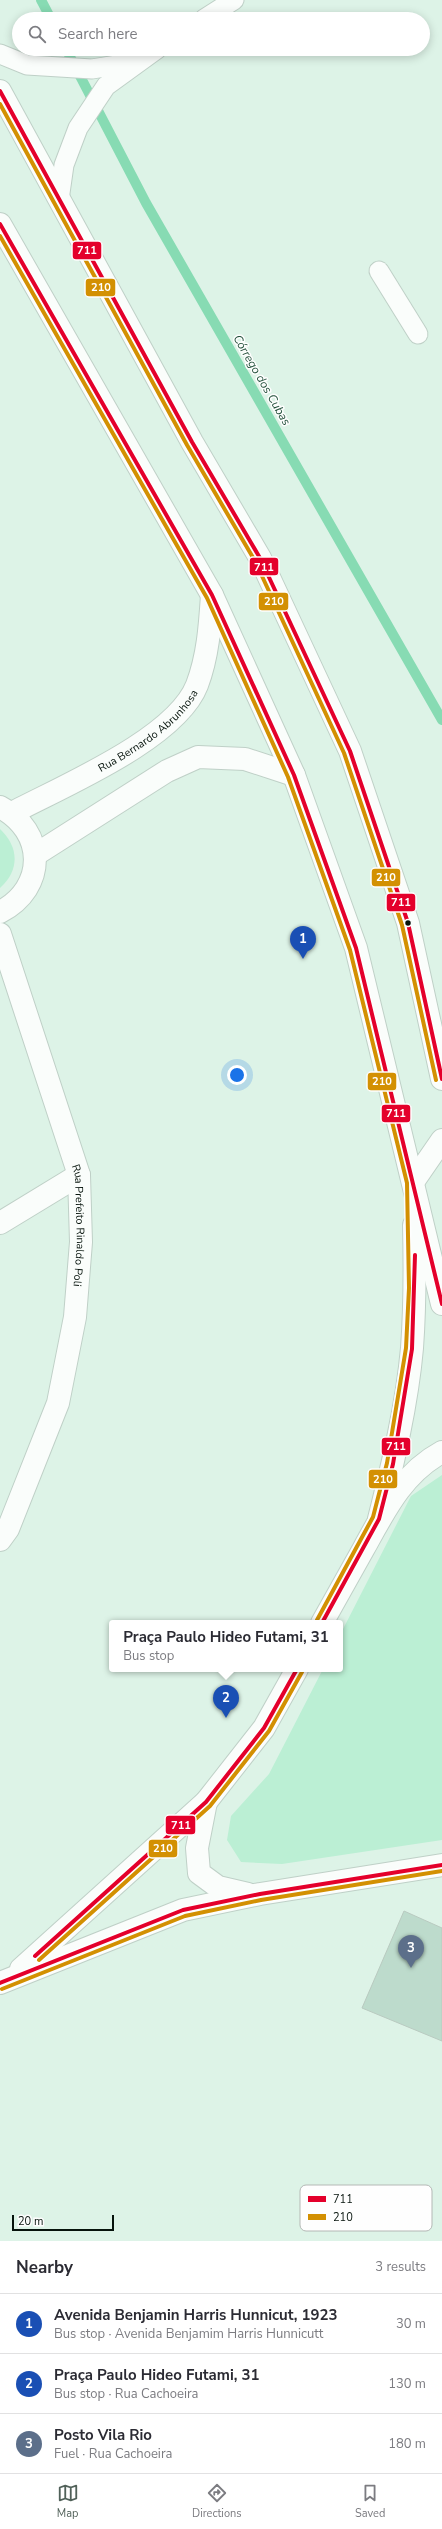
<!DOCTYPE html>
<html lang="en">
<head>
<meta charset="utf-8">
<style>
	:root { --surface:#fff; --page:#f7f7f7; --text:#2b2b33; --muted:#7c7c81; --line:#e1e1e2; --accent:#516159 }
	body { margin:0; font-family:"Nunito Sans",sans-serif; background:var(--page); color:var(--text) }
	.scale { position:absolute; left:12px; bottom:10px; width:102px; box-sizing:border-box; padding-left:4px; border:2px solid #06130c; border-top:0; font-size:11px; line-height:14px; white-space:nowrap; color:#06130c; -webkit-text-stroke:3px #fefefe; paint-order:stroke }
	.you { position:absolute; left:237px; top:1075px; width:14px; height:14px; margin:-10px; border:3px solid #fff; border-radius:50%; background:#1a73e8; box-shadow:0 0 0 6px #1a73e833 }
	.badge { display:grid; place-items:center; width:26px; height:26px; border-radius:50%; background:var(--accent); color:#fff; font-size:13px; font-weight:700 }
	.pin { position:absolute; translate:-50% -33px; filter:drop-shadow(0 1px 2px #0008) }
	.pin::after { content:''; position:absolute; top:21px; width:14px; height:12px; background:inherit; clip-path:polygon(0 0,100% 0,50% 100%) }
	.popup { position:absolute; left:109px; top:1620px; width:234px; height:52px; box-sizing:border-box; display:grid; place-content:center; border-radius:4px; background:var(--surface); filter:drop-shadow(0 1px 3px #0005); font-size:13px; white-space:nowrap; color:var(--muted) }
	.popup b { font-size:15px; color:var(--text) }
	.popup::after { content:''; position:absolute; left:50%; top:100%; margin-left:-8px; border:8px solid transparent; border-top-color:var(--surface) }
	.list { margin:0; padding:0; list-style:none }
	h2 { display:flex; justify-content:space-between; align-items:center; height:52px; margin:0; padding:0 16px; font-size:17px }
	h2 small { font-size:13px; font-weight:400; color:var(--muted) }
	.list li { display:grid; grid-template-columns:26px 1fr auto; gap:12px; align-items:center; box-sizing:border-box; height:60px; padding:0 16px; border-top:1px solid var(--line) }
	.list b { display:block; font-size:15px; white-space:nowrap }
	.list p { margin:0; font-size:13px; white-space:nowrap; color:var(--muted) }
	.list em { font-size:13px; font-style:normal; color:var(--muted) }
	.icon { flex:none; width:22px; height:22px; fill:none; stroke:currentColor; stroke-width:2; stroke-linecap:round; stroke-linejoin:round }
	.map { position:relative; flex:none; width:442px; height:2241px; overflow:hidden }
	.search { position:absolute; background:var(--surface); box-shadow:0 2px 10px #0003; left:12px; right:12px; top:12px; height:44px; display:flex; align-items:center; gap:10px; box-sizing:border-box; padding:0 14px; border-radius:22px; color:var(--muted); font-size:15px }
	.sheet { height:232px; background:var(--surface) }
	nav { display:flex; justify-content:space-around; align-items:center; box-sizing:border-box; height:56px; border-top:1px solid var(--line); background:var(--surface); font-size:11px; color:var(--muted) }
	nav a { display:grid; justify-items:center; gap:2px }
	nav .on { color:var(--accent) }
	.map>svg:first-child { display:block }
</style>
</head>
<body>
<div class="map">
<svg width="442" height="2241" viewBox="0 0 442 2241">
	<rect width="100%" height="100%" fill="#ddf3e7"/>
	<g fill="#bbefd4">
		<path d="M0 829C19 847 20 870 0 888Z"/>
		<path d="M442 1475V1840L282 1864 241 1862 227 1840 231 1816 269 1774 323 1669H340V1635L411 1496Z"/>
	</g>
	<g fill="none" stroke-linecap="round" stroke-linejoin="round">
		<g stroke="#87dbb3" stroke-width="10">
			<path d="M41 0 51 19"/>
			<path d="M66 49 146 203 442 720"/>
		</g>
	</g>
	<path fill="#bddbcc" stroke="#b9cac0" d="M404 1911 442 1928V2041L362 2008Z"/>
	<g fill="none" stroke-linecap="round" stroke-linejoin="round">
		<defs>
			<g id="service">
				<path d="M204 19 234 0"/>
				<path d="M0 54 27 65 92 69 136 62"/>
				<path d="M59 200 64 165 78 128 106 86 157 49"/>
				<path d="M379 271 418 334"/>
			</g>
			<g id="minor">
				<path d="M0 807C46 831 47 888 0 912"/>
				<path id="s1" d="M12 813C63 786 176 739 197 685 208 656 210 626 212 595"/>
				<path d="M35 855 167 771 198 757 245 759 294 775"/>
				<path id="s2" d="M0 934 79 1175 81 1242 75 1317 58 1403 8 1529 0 1540"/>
				<path d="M0 1223 79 1175"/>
			</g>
			<g id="secondary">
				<path d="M0 91 192 442 260 558 350 751 408 923 442 1079"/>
				<path d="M0 224 212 595 294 775 356 948 442 1304"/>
				<path d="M413 1182 442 1140"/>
				<path d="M379 1519C393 1463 407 1405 412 1348 415 1307 415 1266 414 1225"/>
				<path d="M322 1623C336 1598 350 1573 364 1548 385 1510 403 1473 442 1452"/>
				<path d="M206 1802 197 1848 199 1873 218 1887 248 1894"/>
				<path d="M21 1969 206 1802 264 1728 297 1669"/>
				<path d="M0 1983 183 1910 260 1894 442 1865"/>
			</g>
		</defs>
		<use href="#service" stroke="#bfd0c7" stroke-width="21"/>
		<use href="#minor" stroke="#bfd0c7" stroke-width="24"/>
		<use href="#secondary" stroke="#bfd0c7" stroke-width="24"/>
		<use href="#service" stroke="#fafdfb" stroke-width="19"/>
		<use href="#minor" stroke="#fafdfb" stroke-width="22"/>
		<use href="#secondary" stroke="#fafdfb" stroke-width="22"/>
		<defs>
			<g id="bus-1">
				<path d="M0 91 192 442 260 558 350 751 408 923 442 1079"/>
				<path d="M0 224 212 595 294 775 356 948 442 1304"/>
				<path d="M322 1623 379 1519 393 1464 412 1349 415 1255"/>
				<path d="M35 1956 206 1802 264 1728 297 1669"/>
				<path d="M0 1983 183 1910 260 1894 442 1865"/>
			</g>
			<g id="bus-2">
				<path d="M0 104 187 445 255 561 344 753 402 925 436 1080"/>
				<path d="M0 236 207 598 288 777 350 950 407 1183 409 1288 406 1348 387 1463 373 1517 317 1620"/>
				<path d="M39 1960 210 1806 269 1731 302 1672"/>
				<path d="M2 1989 185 1916 261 1900 442 1871"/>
			</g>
		</defs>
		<use href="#bus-1" stroke="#fefefe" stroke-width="7"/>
		<use href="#bus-2" stroke="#fefefe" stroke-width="7"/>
		<use href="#bus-1" stroke="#e4002b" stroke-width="4"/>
		<use href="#bus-2" stroke="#d39002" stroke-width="4"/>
	</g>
	<circle fill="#06130c" stroke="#fefefe" stroke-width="1.5" cx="408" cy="923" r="3.5"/>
	<g text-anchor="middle" stroke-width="3" stroke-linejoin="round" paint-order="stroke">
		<g font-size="11" fill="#06130c" stroke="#fefefe">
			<text dy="4" stroke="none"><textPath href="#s1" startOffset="160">Rua Bernardo Abrunhosa</textPath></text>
			<text dy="4" stroke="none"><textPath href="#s2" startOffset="304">Rua Prefeito Rinaldo Poli</textPath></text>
		</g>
		<g font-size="12" font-style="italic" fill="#23513b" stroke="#fefefe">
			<text transform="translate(262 380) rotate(60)" y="4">Córrego dos Cubas</text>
		</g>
	</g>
	<rect x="300" y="2185" width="132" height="46" rx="6" fill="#fefefe" stroke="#b4b8b5" stroke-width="1"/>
	<rect x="308" y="2196" width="18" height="6" fill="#e4002b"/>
	<rect x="308" y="2214" width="18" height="6" fill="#d39002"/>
	<g font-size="11" fill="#06130c">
		<text x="333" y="2203">711</text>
		<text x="333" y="2221">210</text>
	</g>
	<g stroke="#fefefe" stroke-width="1.5">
		<rect x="72" y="241" width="30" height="19" rx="4" fill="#e4002b"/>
		<rect x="85" y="278" width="31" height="19" rx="4" fill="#d39002"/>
		<rect x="249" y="557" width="30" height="19" rx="4" fill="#e4002b"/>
		<rect x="258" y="592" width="31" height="19" rx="4" fill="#d39002"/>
		<rect x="371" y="868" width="30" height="19" rx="4" fill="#d39002"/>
		<rect x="386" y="893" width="30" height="19" rx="4" fill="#e4002b"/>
		<rect x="367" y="1072" width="30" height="19" rx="4" fill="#d39002"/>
		<rect x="381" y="1104" width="30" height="19" rx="4" fill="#e4002b"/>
		<rect x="381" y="1437" width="30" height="19" rx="4" fill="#e4002b"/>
		<rect x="368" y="1469" width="30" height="20" rx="4" fill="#d39002"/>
		<rect x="165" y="1815" width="31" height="20" rx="4" fill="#e4002b"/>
		<rect x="148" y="1839" width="30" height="19" rx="4" fill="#d39002"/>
	</g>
	<g font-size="11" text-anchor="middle" font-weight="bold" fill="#fff">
		<text x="87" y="254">711</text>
		<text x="101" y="291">210</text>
		<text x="264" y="571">711</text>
		<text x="274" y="605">210</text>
		<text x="386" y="881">210</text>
		<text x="401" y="906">711</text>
		<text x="382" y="1085">210</text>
		<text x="396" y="1117">711</text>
		<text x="396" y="1450">711</text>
		<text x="383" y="1483">210</text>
		<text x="181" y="1829">711</text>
		<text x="163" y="1852">210</text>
	</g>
</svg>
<div class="scale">20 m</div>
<div class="you"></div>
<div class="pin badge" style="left:303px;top:959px;background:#1a4fb4">1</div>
<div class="pin badge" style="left:226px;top:1718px;background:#1a4fb4">2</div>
<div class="popup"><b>Praça Paulo Hideo Futami, 31</b>Bus stop</div>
<div class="pin badge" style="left:411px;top:1968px;background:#5c6f8a">3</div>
<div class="search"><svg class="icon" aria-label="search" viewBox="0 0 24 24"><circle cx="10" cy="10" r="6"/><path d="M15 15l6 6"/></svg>Search here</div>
</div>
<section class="sheet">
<h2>Nearby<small>3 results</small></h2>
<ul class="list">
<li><span class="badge" style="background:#1a4fb4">1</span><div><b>Avenida Benjamin Harris Hunnicut, 1923</b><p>Bus stop · Avenida Benjamim Harris Hunnicutt</p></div><em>30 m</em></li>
<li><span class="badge" style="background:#1a4fb4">2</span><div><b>Praça Paulo Hideo Futami, 31</b><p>Bus stop · Rua Cachoeira</p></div><em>130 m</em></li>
<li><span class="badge" style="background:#5c6f8a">3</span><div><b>Posto Vila Rio</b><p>Fuel · Rua Cachoeira</p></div><em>180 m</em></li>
</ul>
</section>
<nav>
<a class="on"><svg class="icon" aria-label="map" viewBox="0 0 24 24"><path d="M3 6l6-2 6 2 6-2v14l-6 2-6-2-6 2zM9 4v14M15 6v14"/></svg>Map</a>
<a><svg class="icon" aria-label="directions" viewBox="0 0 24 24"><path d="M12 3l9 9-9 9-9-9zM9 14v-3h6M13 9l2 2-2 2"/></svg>Directions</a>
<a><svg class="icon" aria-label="saved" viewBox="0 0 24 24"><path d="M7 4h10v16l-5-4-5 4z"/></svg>Saved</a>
</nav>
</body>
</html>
